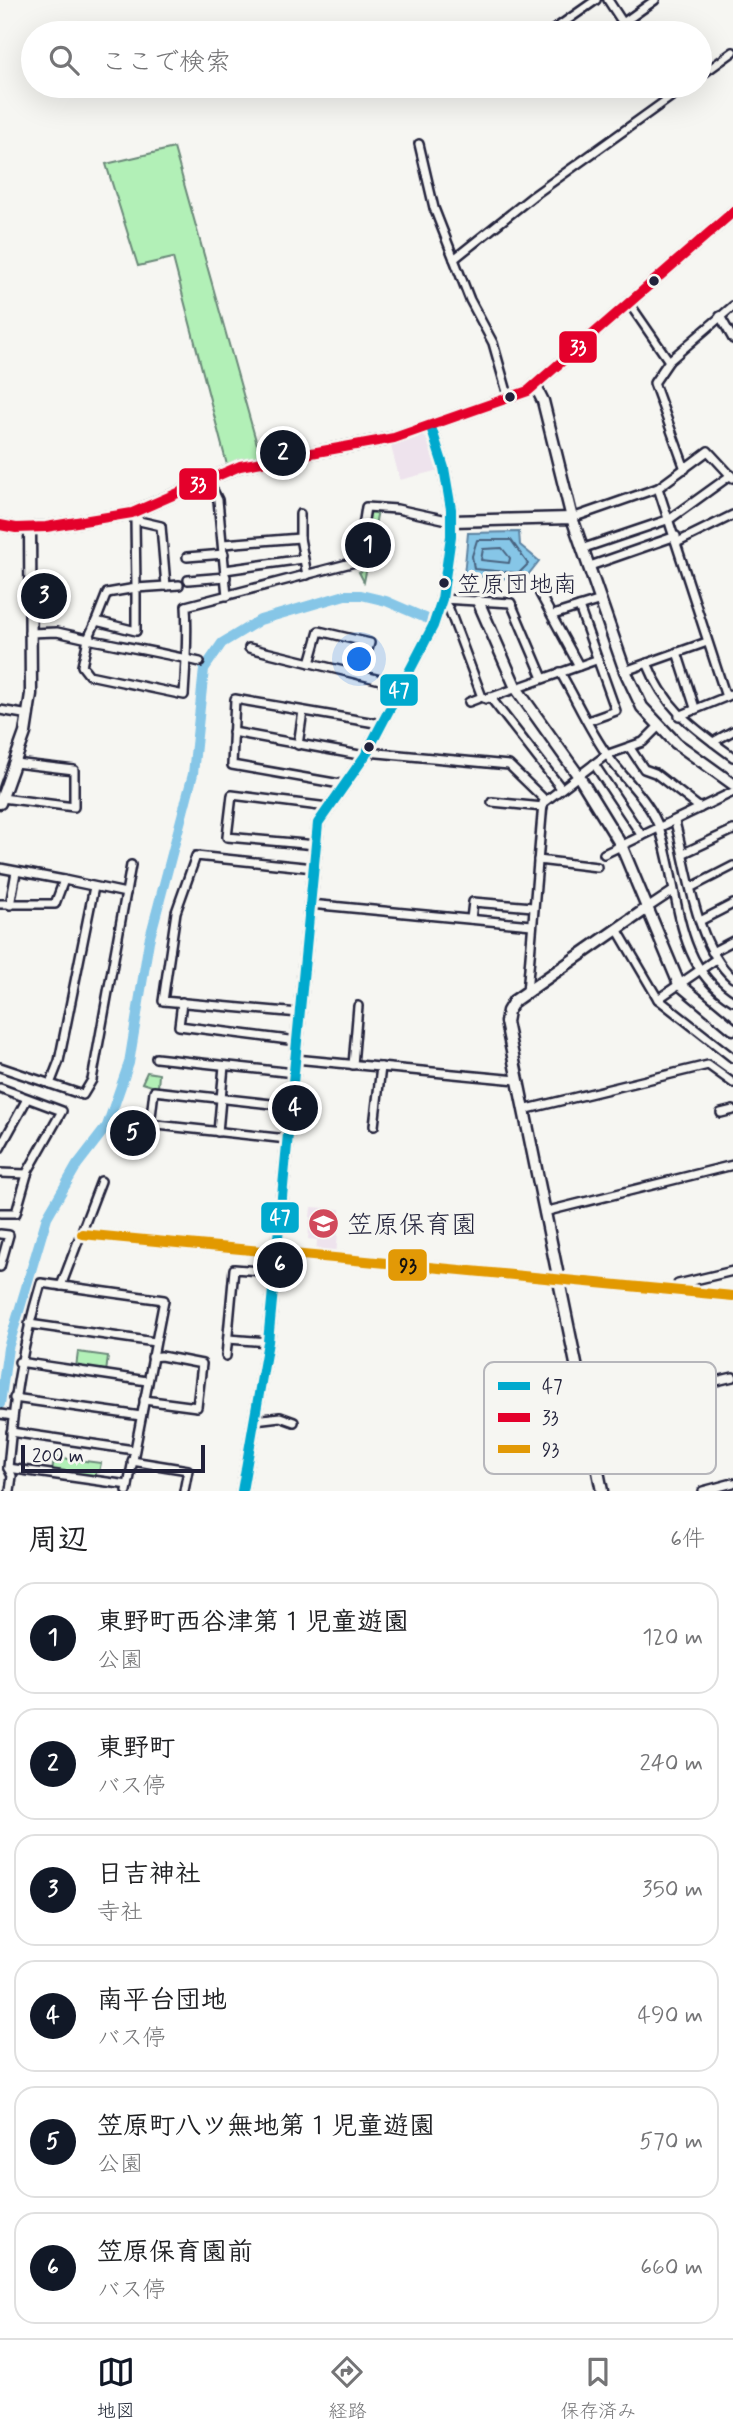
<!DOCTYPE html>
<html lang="ja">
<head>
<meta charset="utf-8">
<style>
	:root { --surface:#fff; --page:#f6f6f6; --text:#202124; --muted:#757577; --line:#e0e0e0; --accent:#111827 }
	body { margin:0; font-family:Mynerve,"Klee One",sans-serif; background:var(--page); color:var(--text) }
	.scale { position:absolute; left:21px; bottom:18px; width:184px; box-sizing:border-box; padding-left:7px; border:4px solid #22223b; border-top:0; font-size:19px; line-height:24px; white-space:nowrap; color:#22223b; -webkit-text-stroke:5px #f6f6f2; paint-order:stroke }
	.you { position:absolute; left:360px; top:660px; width:24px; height:24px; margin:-18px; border:5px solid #fff; border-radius:50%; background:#1a73e8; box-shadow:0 0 0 10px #1a73e833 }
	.badge { display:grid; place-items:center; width:46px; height:46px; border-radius:50%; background:var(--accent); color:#fff; font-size:23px; font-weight:700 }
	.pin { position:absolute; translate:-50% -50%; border:4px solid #fff; box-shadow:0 2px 7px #0006 }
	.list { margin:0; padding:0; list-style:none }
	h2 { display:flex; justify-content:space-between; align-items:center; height:91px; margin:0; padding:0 28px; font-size:30px }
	h2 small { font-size:23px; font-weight:400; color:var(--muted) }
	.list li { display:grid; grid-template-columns:46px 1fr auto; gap:21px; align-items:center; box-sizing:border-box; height:112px; margin:0 14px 14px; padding:0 14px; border:2px solid var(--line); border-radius:21px }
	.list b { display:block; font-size:26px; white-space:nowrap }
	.list p { margin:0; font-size:23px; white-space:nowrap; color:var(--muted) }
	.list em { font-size:23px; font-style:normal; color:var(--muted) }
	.icon { flex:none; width:38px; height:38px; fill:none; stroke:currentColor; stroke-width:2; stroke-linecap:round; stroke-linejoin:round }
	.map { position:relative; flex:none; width:733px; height:1491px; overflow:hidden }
	.search { position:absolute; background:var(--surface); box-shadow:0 7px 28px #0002; left:21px; right:21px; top:21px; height:77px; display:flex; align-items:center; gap:18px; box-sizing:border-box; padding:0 24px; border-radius:38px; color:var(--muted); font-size:26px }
	.sheet { height:847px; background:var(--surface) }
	nav { display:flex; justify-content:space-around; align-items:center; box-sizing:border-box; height:98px; border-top:2px solid var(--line); background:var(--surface); font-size:19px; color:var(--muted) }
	nav a { display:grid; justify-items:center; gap:4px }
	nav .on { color:var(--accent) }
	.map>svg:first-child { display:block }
</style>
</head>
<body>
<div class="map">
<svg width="733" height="1491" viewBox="0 0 733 1491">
	<rect width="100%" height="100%" fill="#f6f6f2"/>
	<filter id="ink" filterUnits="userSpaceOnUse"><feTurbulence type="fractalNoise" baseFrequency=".0143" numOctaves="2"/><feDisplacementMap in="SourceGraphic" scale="14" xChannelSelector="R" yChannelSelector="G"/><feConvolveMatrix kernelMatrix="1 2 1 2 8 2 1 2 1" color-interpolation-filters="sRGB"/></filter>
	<g filter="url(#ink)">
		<g fill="#eee3ed">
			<path d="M421 434 431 442 439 470 400 480 390 443Z"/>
			<path d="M311 1207 340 1209 336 1256 316 1255 317 1240 308 1239Z"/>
		</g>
		<g fill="#b2f0b7" stroke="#6a8979" stroke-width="2">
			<path d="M174 148 260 455 227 465 173 258 138 266 106 164Z"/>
			<path d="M370 510H378L364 582 359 572 362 571 360 562Z"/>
			<path d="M147 1072 159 1074 158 1088 142 1083Z"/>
			<path d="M78 1352 108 1356 106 1373 76 1368Z"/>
			<path d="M54 1457 101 1463 99 1472H96L95 1479 52 1473Z"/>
		</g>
		<path fill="#86c6e7" stroke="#5e84a2" stroke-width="2" d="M519 532 520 545 539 561 524 580 464 575 468 533Z"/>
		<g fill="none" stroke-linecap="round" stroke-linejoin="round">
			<g stroke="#4a6480" stroke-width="2">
				<path d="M477 540H511L528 564 519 573 474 569 472 556Z"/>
				<path d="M502 548 510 558 509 563 481 560 483 549Z"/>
			</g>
			<path stroke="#86c6e7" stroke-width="10" d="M0 1404 8 1348 47 1217 77 1165 107 1126 129 1063 149 941 193 774 204 669 222 643 260 620 345 595H361L386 601 430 620"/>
			<defs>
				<g id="street">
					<path d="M608 0 623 23"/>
					<path d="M549 33 596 0"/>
					<path d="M609 33 655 0"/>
					<path d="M700 76 733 52"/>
					<path d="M419 144 434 208 470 300 493 343 509 399"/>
					<path d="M454 259 533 196 686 86"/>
					<path d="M629 303 669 361 654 383 685 469"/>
					<path d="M720 316 733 339"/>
					<path d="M669 361 733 306"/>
					<path d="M207 478 218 500 227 596"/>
					<path d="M658 488 726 697"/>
					<path d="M572 518 658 488 708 451 733 478"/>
					<path d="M300 538V514"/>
					<path d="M678 542 733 515"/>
					<path d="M223 544 300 538 307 575"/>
					<path d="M584 548 670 519 731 475"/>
					<path d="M187 557 224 554"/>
					<path d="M590 566 676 536"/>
					<path d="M225 570 303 559"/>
					<path d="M188 580 226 577"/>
					<path d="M166 586 179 585"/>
					<path d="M540 594 579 666"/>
					<path d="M442 599 449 609 482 697 486 699 596 660"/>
					<path d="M442 599 511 603 543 678"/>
					<path d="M579 607 616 711 588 721"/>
					<path d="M553 615 601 600"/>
					<path d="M96 621 107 593 136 588 135 520"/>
					<path d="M29 633 57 632 88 639 96 621 136 631V588L166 586 161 526 135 520 132 513"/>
					<path d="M249 648 401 685"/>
					<path d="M677 652 695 708"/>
					<path d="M200 662C163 653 126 647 88 639L82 666 89 675 184 695C186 665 188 636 186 606L355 562 358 559 366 507 397 509 452 521"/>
					<path d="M310 663 319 631 370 643 360 675"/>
					<path d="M647 663C666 710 694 728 733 757"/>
					<path d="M625 671 707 642"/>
					<path d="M560 672C576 699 589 730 608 756 625 781 650 800 660 830 680 889 673 966 733 1001"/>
					<path d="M490 697 561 788"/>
					<path d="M469 702 482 697"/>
					<path d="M0 710 29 715"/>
					<path d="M679 716 733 694"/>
					<path d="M233 732 365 756"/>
					<path d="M713 742 733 731"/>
					<path d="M298 745 303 711"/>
					<path d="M630 748 644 769 655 773 700 808"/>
					<path d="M367 752 509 765 545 800"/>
					<path d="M594 764 642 836"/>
					<path d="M346 785 232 765 235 699 381 724"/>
					<path d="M2 798 74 807V770L15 763"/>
					<path d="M492 802 543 807"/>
					<path d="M675 822C688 869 695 945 733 978"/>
					<path d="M316 845 227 837 232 795 328 807"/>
					<path d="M684 853 733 830"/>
					<path d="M604 854 733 792"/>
					<path d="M538 860 597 867"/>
					<path d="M0 868 64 880 55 904H0"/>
					<path d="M64 880 126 893"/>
					<path d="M692 887 733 866"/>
					<path d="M310 904 532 925"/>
					<path d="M10 905 16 872"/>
					<path d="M646 909 673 891"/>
					<path d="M471 919 473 902 533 907"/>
					<path d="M700 921 733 904"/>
					<path d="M617 929 658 999 733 1058"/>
					<path d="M712 952 733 941"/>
					<path d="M527 992 543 803 606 755 643 742 658 727"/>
					<path d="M658 999 716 959"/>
					<path d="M182 1002 179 1026 297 1041"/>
					<path d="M299 1013 163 1001 176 912 196 856 314 868"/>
					<path d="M156 1058 294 1073"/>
					<path d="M295 1059 517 1080"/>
					<path d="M353 1065 358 1006"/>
					<path d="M0 1067 83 1095 92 1080 131 865"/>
					<path d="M50 1084 59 1061 94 887"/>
					<path d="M0 1088 62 1111 28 1171 16 1213H0"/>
					<path d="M523 1110 708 1065 733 1083"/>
					<path d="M721 1113 733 1110"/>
					<path d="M129 1122 287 1139"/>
					<path d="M150 1125 154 1091 290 1106"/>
					<path d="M374 1126 381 1067"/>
					<path d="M218 1132 224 1066"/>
					<path d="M0 1148 27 1099"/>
					<path d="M0 1173 27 1174"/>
					<path d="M544 1212 733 1165"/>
					<path d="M0 1234 9 1235 0 1267"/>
					<path d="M82 1234 733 1296"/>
					<path d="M678 1284 733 1271"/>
					<path d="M61 1286 101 1181"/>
					<path d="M29 1324 155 1342"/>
					<path d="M228 1339 268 1342"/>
					<path d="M226 1356 234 1269 275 1272"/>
					<path d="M19 1362 147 1381"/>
					<path d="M14 1398 141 1416"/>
					<path d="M144 1400 197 1407 202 1364 161 1356 152 1357"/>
					<path d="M584 1413 733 1377"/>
					<path d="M0 1414 13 1416"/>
					<path d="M255 1420 280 1417 294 1422"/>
					<path d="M11 1432 134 1450"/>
					<path d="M132 1461 188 1470 184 1491"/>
					<path d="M8 1468 128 1485"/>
					<path d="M10 1491 12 1476 8 1468C14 1399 21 1350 41 1283L164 1300 127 1491"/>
					<path d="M703 1491 733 1483"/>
				</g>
				<g id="secondary">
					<path d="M536 387 543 401 572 518"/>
					<path d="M452 521 572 518 625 671 642 707 676 743 733 784"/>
					<path d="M0 525 16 528 46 527 132 513 240 466 394 438 528 391 733 212"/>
					<path d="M478 601 516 688 578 775 621 845 679 984 733 1029"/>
					<path d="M0 803 25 733 31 694 30 528"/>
					<path d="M242 1491 268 1342 318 823 365 756 433 626 442 599 451 536V509L444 468 431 427"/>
					<path d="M602 1491 506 1022 508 1011 514 1001 646 909"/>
				</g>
			</defs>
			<use href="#street" stroke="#22223b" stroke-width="12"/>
			<use href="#secondary" stroke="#22223b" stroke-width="15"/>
			<use href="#street" stroke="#f6f6f2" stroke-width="7"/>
			<use href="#secondary" stroke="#f6f6f2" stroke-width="10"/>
			<defs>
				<path id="bus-1" d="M242 1491 268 1342 318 823 365 756 433 626 442 599 451 536V509L444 468 431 427"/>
				<path id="bus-2" d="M0 525 16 528 46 527 132 513 240 466 394 438 528 391 733 212"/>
				<path id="bus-3" d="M82 1234 733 1296"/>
			</defs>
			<use href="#bus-1" stroke="#f6f6f2" stroke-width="16"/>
			<use href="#bus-2" stroke="#f6f6f2" stroke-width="16"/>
			<use href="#bus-3" stroke="#f6f6f2" stroke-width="16"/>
			<use href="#bus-1" stroke="#00a9ce" stroke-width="10"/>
			<use href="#bus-2" stroke="#e4002b" stroke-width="10"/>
			<use href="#bus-3" stroke="#e29906" stroke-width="10"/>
		</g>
	</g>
	<defs>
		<symbol id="school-disc" viewBox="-11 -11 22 22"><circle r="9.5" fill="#d1495b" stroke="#f6f6f2"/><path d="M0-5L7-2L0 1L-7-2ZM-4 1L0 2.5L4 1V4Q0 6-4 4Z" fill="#fff"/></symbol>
	</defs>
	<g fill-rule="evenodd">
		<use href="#school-disc" x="306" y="1206" width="35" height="35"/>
	</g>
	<g fill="#22223b" stroke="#f6f6f2" stroke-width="2.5">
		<circle cx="654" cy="281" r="6"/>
		<circle cx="510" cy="397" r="6"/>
		<circle cx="444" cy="583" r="6"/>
		<circle cx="369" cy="747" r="6"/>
	</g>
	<g text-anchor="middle" stroke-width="7" stroke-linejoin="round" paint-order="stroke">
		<g font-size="24" fill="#22223b" stroke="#f6f6f2" text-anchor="start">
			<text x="457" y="592">笠原団地南</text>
		</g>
		<g font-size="26" fill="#22223b" stroke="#f6f6f2" text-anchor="start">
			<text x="347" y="1233">笠原保育園</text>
		</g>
	</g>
	<rect x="484" y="1362" width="232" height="112" rx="10" fill="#f6f6f2" stroke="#b6b6bb" stroke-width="2"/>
	<rect x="498" y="1382" width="32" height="8" fill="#00a9ce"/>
	<rect x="498" y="1413" width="32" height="9" fill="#e4002b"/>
	<rect x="498" y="1445" width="32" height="8" fill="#e29906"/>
	<g font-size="19" fill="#22223b">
		<text x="542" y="1393">47</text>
		<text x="542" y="1424">33</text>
		<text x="542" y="1456">93</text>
	</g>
	<g stroke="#f6f6f2" stroke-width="2.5">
		<rect x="558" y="330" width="40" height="34" rx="7" fill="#e4002b"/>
		<rect x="178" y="467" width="40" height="34" rx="7" fill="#e4002b"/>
		<rect x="379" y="673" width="40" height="34" rx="7" fill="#00a9ce"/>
		<rect x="260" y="1201" width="40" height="33" rx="7" fill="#00a9ce"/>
		<rect x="387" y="1248" width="41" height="34" rx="7" fill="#e29906"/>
	</g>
	<g font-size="19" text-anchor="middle" font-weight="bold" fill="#fff">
		<text x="578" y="354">33</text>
		<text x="198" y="491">33</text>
		<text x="399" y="697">47</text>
		<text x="280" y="1224">47</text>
	</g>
	<g font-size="19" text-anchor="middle" font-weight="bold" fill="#111">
		<text x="408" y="1272">93</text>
	</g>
</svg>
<div class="scale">200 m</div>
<div class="you"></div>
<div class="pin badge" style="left:368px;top:545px">1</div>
<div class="pin badge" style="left:283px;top:453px">2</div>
<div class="pin badge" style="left:44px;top:596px">3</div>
<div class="pin badge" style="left:295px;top:1108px">4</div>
<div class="pin badge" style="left:133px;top:1133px">5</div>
<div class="pin badge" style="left:280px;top:1265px">6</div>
<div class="search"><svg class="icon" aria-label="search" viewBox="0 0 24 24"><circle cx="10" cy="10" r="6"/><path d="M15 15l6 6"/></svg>ここで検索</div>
</div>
<section class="sheet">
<h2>周辺<small>6件</small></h2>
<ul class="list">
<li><span class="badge">1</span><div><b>東野町西谷津第１児童遊園</b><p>公園</p></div><em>120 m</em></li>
<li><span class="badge">2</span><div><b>東野町</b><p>バス停</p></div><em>240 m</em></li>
<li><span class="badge">3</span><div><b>日吉神社</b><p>寺社</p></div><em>350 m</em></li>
<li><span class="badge">4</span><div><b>南平台団地</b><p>バス停</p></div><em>490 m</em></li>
<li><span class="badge">5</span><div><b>笠原町八ツ無地第１児童遊園</b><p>公園</p></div><em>570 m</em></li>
<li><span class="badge">6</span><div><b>笠原保育園前</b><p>バス停</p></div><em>660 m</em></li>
</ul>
</section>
<nav>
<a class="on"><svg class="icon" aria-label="map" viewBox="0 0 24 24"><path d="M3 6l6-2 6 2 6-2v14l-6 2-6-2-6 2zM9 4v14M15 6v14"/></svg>地図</a>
<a><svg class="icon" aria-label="directions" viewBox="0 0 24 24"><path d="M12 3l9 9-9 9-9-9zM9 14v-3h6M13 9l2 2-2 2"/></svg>経路</a>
<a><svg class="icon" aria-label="saved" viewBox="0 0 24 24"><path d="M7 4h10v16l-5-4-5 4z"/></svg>保存済み</a>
</nav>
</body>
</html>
